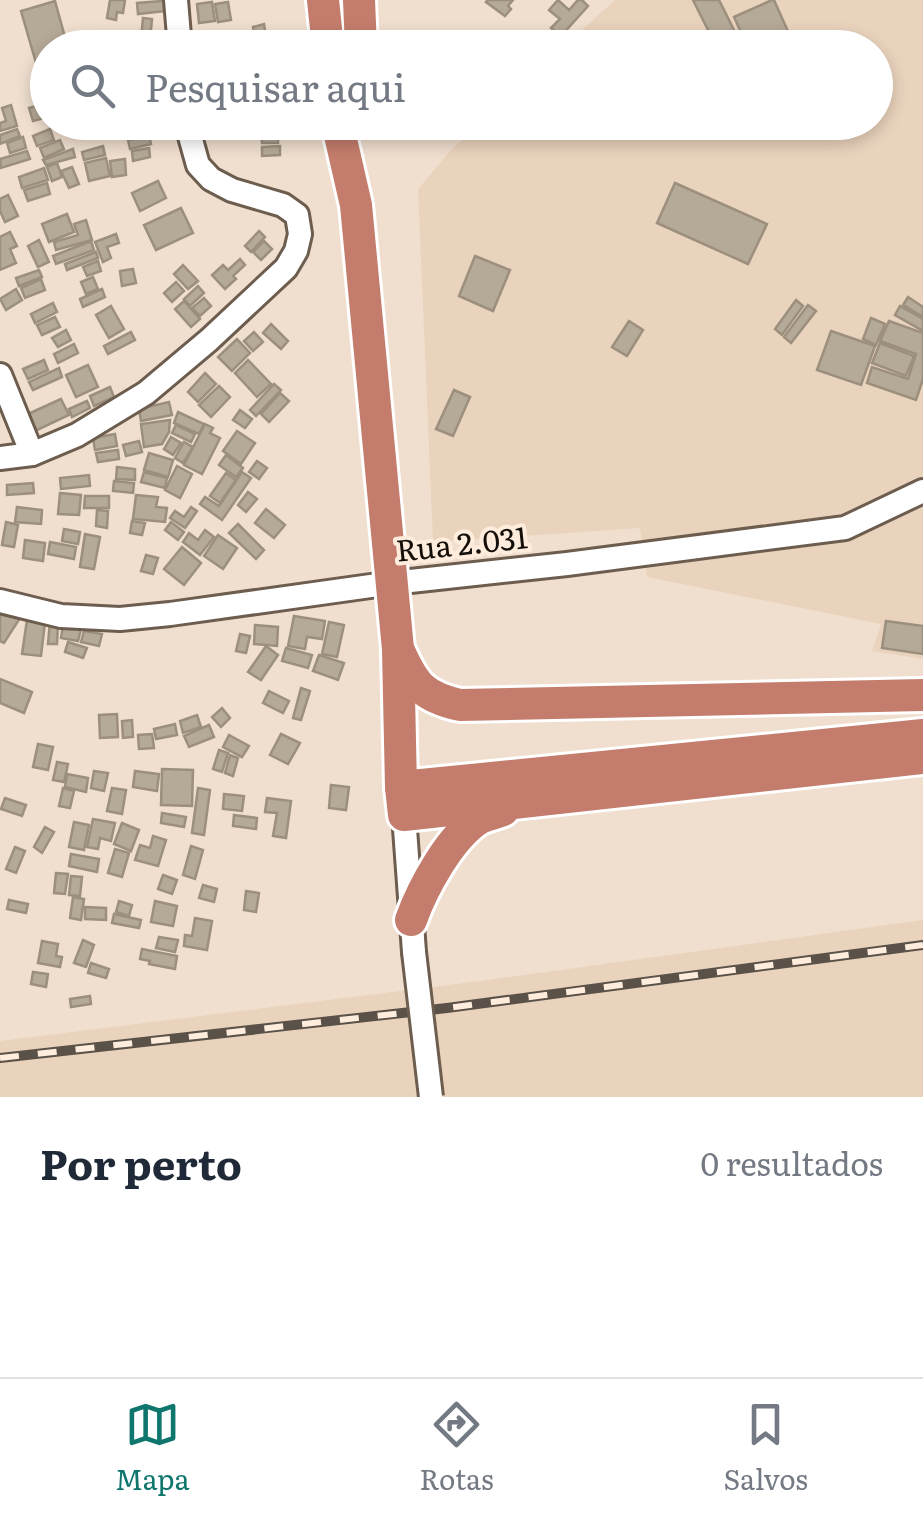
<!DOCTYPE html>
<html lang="pt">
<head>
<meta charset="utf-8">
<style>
	:root { --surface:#fff; --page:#f6f6f7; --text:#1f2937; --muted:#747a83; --line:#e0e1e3; --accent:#0f766e }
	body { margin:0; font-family:Literata,serif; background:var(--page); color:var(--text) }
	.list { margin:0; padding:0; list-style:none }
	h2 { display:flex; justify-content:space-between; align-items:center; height:130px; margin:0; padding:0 40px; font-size:42px }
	h2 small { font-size:32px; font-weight:400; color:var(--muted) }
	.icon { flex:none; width:55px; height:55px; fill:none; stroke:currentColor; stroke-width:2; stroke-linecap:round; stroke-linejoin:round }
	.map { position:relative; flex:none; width:923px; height:1097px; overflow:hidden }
	.search { position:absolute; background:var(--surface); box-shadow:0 5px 15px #0003; left:30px; right:30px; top:30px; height:110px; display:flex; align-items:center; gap:25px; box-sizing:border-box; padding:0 35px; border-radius:55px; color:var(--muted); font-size:38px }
	.sheet { height:280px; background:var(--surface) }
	nav { display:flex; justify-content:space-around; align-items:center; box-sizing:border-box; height:140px; border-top:2px solid var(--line); background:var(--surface); font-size:28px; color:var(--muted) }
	nav a { display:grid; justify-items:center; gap:5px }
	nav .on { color:var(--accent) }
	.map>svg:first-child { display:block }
</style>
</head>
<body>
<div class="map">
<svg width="923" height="1097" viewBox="0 0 923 1097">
	<rect width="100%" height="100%" fill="#f0dfcf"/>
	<g fill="#ead3bd">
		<path d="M615 0H923V659L872 651 881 624 647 577 640 528 433 542 418 189 450 151 481 123 876 122V48L563 47Z"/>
		<path d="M923 920V1097H0V1041L480 981Z"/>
	</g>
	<g fill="#b5a997" stroke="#9c8f7e" stroke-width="2.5">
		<path d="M110 0H125L123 13 117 12 116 20 107 18Z"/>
		<path d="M174 0 175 10 138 14 137 3Z"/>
		<path d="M488 0H513L508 6 511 9 505 16 486 2Z"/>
		<path d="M558 0 569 10 578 0H582L588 6 561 36 551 28 560 19 549 10Z"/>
		<path d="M693 0H719L743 48H717Z"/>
		<path d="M772 0H774L795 47 748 48 734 17Z"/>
		<path d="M55 1 68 48H48V78L41 80 21 11Z"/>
		<path d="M212 2 215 21 199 23 197 4Z"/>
		<path d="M228 2 231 20 218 22 215 4Z"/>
		<path d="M143 18 152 19 150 40 141 39Z"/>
		<path d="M264 24 268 48H257L253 27Z"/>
		<path d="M48 103V117L33 121 29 108Z"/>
		<path d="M11 105 17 126 0 131V123L6 121 2 108Z"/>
		<path d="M17 129 20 136 0 144V135Z"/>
		<path d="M50 129 54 140 37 146 33 136Z"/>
		<path d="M261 129H278V143H262Z"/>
		<path d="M149 135 151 144 130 149 128 140Z"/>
		<path d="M23 137 26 148 10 153 7 143Z"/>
		<path d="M60 140 64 149 44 158 40 148Z"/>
		<path d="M103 146 105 155 84 160 82 152Z"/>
		<path d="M280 146V155L262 156V147Z"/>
		<path d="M149 148 150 157 133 161 132 151Z"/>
		<path d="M73 149 75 157 46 165 43 160Z"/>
		<path d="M27 151 30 159 1 168 0 159Z"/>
		<path d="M106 158 110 176 89 181 85 163Z"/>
		<path d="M125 159 126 175 112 177 110 161Z"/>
		<path d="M57 163 62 177 52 181 47 167Z"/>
		<path d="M72 167 79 184 69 188 61 171Z"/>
		<path d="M44 168 48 180 22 188 19 177Z"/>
		<path d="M158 181 166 198 140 211 132 193Z"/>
		<path d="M47 183 50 194 28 201 24 190Z"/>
		<path d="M675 183 767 224 748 264 657 223Z"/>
		<path d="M8 195 18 216 5 222 0 211V199Z"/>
		<path d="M181 208 193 233 156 250 144 225Z"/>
		<path d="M67 214 74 232 49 242 42 224Z"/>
		<path d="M86 220 92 240 56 250 54 242 78 235 74 224Z"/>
		<path d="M259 231 265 237 251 252 245 246Z"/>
		<path d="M10 232 17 246 10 249 16 263 0 270V237Z"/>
		<path d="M116 234 119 243 107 247 111 258 103 262 95 242Z"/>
		<path d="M39 240 49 262 38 267 28 246Z"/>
		<path d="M91 241 94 250 56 264 53 256Z"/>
		<path d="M264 241 272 249 261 260 253 252Z"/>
		<path d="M96 252 98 258 67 270 65 264Z"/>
		<path d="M475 256 510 270 493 311 459 296Z"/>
		<path d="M240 259 245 265 233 276 236 279 225 289 212 275 223 265 228 270Z"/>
		<path d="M98 261 101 271 87 276 83 267Z"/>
		<path d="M183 265 198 281 188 289 174 274Z"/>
		<path d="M133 269 136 283 122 286 120 271Z"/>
		<path d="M39 270 42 277 19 286 16 278Z"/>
		<path d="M93 277 98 289 86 294 81 282Z"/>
		<path d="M41 279 45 290 25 298 21 288Z"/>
		<path d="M176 282 184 291 172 302 164 293Z"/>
		<path d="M198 286 204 293 190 306 184 299Z"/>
		<path d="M16 289 22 300 6 310 0 299Z"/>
		<path d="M102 289 105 297 83 307 80 299Z"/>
		<path d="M908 297 923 307V317L903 305Z"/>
		<path d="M204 298 211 306 200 316 192 308Z"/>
		<path d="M796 300 803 306 782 335 775 329Z"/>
		<path d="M184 301 200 319 191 327 175 309Z"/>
		<path d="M53 303 57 312 35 323 31 314Z"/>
		<path d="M808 305 816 311 791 343 784 337Z"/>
		<path d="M111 306 124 329 109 338 96 315Z"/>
		<path d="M900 306 923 319V331L895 315Z"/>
		<path d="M55 317 60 327 42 335 37 325Z"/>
		<path d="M871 318 885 324 876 345 863 339Z"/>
		<path d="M629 321 643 330 627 356 612 347Z"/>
		<path d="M889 321 923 333V379L916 400 867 383 872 367 908 379 916 354 880 341Z"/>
		<path d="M271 324 288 341 281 349 263 333Z"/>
		<path d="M66 330 71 340 58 347 52 338Z"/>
		<path d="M831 331 875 346 861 385 817 370Z"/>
		<path d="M131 332 135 340 108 354 104 346Z"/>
		<path d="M254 332 263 342 253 351 244 341Z"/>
		<path d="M237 339 250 353 232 371 218 357Z"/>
		<path d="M880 343 914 356 906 376 872 363Z"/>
		<path d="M74 344 78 353 58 363 54 354Z"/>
		<path d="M44 360 48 370 28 379 23 369Z"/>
		<path d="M248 360 271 384 257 397 235 373Z"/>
		<path d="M88 365 98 387 76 397 66 375Z"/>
		<path d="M59 368 62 377 33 390 29 382Z"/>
		<path d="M205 373 216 384 198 402 188 392Z"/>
		<path d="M274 384 281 390 256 416 250 410Z"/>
		<path d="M219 386 230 397 211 417 199 405Z"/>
		<path d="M110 387 114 397 94 406 90 396Z"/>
		<path d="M454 390 470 397 453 436 436 429Z"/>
		<path d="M280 393 289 401 269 422 261 414Z"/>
		<path d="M61 399 69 415 35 431 28 414Z"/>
		<path d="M87 401 90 408 72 417 69 409Z"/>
		<path d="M169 402 172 415 141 421 139 409Z"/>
		<path d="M240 410 252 419 245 428 233 420Z"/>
		<path d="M178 412 204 424 199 434 174 423Z"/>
		<path d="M170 420 169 432 162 444 144 447 141 424Z"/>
		<path d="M205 424 213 428 210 433 220 438 202 474 184 465Z"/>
		<path d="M176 425 195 434 191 442 172 433Z"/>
		<path d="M237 431 255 443 241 464 223 451Z"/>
		<path d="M115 434 117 446 95 450 93 438Z"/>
		<path d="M171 437 181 443 173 455 164 449Z"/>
		<path d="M139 441 142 452 126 456 123 445Z"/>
		<path d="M184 442 193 447 183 463 175 458Z"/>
		<path d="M118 450 119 459 98 462 96 453Z"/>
		<path d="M149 453 173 460 168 477 144 470Z"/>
		<path d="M226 455 243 468 236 477 219 465Z"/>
		<path d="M257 461 267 468 259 479 249 472Z"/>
		<path d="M177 466 192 474 180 498 165 490Z"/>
		<path d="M117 467 135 469V480L116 479Z"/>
		<path d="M144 472 167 478 165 488 141 482Z"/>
		<path d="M242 472 251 478 222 520 200 504 205 497 219 506Z"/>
		<path d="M226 473 236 480 220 503 210 496Z"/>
		<path d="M89 475 90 486 61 489 60 478Z"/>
		<path d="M114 481 134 483 133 493 113 491Z"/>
		<path d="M33 483 34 493 7 495V485Z"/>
		<path d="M248 492 257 499 246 512 238 505Z"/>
		<path d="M60 493 81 495 79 515 58 514Z"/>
		<path d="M136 495 158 497 156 507 167 508 165 522 133 519Z"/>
		<path d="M85 496H109V508H84Z"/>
		<path d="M17 507 42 510 41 524 15 522Z"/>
		<path d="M191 507 197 511 185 528 170 518 175 511 184 517Z"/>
		<path d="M266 509 285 525 274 538 255 523Z"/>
		<path d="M97 510 108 511 107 528 96 526Z"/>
		<path d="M132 521 145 523 142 535 130 533Z"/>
		<path d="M6 522 18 525 14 547 2 545Z"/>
		<path d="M171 522 184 532 178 540 165 530Z"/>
		<path d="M238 524 264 550 256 559 229 533Z"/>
		<path d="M64 529 80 532 78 544 62 541Z"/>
		<path d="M205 530 214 537 200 555 183 542 189 533 198 540Z"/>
		<path d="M85 534 100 537 94 569 80 567Z"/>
		<path d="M218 535 237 548 223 569 204 556Z"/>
		<path d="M25 540 45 543 43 561 23 558Z"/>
		<path d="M50 542 76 547 74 559 48 554Z"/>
		<path d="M182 547 201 563 184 585 164 569Z"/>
		<path d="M146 555 158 558 153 574 141 571Z"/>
		<path d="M3 609 22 615 4 643 0 641V615Z"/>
		<path d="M294 616 325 621 322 639 307 637 305 649 288 646Z"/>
		<path d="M27 620 45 622 41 656 22 654Z"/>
		<path d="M50 621H58L57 644H48Z"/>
		<path d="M886 621 923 626V654L882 648Z"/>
		<path d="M329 622 344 625 337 657 322 654Z"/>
		<path d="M255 625 278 627 277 646 254 644Z"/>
		<path d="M63 626 81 629 78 641 61 638Z"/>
		<path d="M84 631 102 634 99 646 81 642Z"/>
		<path d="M240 634 250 636 246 653 236 651Z"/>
		<path d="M68 642 87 648 83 658 65 652Z"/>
		<path d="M266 646 278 655 261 680 248 672Z"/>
		<path d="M286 648 312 655 308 668 282 661Z"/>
		<path d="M319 655 344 663 338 680 313 671Z"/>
		<path d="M0 679 32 692 24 713 0 703Z"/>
		<path d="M301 688 310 691 301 720 293 718Z"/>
		<path d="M269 691 289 701 283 713 263 703Z"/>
		<path d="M222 708 230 718 221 727 212 717Z"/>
		<path d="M117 714 118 737 100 738 99 715Z"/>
		<path d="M197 715 201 727 183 733 180 721Z"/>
		<path d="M132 720 133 737 123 738 122 721Z"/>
		<path d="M175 724 177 735 156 739 154 729Z"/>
		<path d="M209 725 214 737 189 747 184 736Z"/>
		<path d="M152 734 154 748 139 749 138 735Z"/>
		<path d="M281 734 300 743 288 764 270 755Z"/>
		<path d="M229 735 249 746 242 757 223 747Z"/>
		<path d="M38 744 53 747 48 770 33 767Z"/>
		<path d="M219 750 228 753 222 772 213 769Z"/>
		<path d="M230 755 238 758 233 776 225 773Z"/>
		<path d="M57 762 68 764 64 782 53 780Z"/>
		<path d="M162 769 193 770 192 806 161 805Z"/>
		<path d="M94 771 108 773 104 791 91 788Z"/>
		<path d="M135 771 159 774 157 791 133 787Z"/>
		<path d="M67 774 88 778 86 792 65 787Z"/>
		<path d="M331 785 349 787 346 810 329 808Z"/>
		<path d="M63 788 74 791 70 808 59 806Z"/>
		<path d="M112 788 126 790 122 814 107 811Z"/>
		<path d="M198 788 210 790 204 835 192 833Z"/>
		<path d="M224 794 244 796 242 811 223 809Z"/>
		<path d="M5 798 26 805 22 816 1 809Z"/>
		<path d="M267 798 291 801 286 838 273 836 277 813 265 812Z"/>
		<path d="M162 813 186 817 184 827 161 823Z"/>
		<path d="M234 815 257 818 256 829 233 826Z"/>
		<path d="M93 819 115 823 111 841 100 838 98 849 87 847Z"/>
		<path d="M74 822 89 825 84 850 69 847Z"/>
		<path d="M122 823 139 830 131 851 114 844Z"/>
		<path d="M45 827 54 832 42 853 34 847Z"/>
		<path d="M153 836 166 840 158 866 135 860 140 845 150 848Z"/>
		<path d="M191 846 203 850 195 879 183 875Z"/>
		<path d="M15 847 25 851 16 873 6 869Z"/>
		<path d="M115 849 129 853 122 877 108 873Z"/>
		<path d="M71 854 99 859 97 872 69 866Z"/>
		<path d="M56 873 68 874 65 894 54 893Z"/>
		<path d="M163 875 177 880 172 894 158 889Z"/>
		<path d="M71 876 82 877 80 896 69 895Z"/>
		<path d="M203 885 217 889 214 902 199 898Z"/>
		<path d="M246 891 259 893 256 912 244 910Z"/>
		<path d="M73 897 84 899 81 920 70 918Z"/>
		<path d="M9 900 28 904 26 913 7 909Z"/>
		<path d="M119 901 132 905 129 916 116 912Z"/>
		<path d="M155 901 177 906 173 926 151 922Z"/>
		<path d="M85 907 106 908V920L85 919Z"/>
		<path d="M114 914 141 920 139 928 112 923Z"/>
		<path d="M195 918 212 921 207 950 184 946 185 935 192 936Z"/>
		<path d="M159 937 178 940 175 952 156 948Z"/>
		<path d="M83 940 94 945 86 967 74 963Z"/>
		<path d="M42 941 58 944 56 956 62 957 60 967 38 963Z"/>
		<path d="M142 949 177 956 175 969 149 964 150 961 140 959Z"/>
		<path d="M91 963 109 969 106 978 88 973Z"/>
		<path d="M33 972 48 974 46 987 31 984Z"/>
		<path d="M90 996 91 1004 71 1007 70 999Z"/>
	</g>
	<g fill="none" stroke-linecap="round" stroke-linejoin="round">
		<defs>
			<g id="minor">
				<path d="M176 0 180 48"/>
				<path d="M0 375 32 454"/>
				<path d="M0 458 32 454 77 435 146 393 209 340 286 268 296 251 300 234 297 215 283 205 232 190 211 179 198 165 186 122"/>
				<path d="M0 601 61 616 120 619 170 614 392 583 567 564 845 528 923 491"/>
				<path d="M404 815 414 952"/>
			</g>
			<g id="highway">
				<path d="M323 0 328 48"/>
				<path d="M359 0 361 48"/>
				<path d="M337 122 356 205 398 649 401 787 404 815 923 758"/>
				<path d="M400 653C415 686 424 697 460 705L923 695"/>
				<path d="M401 787 923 735"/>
				<path d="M411 920C422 889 450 836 480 818 487 815 496 813 503 810"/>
			</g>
		</defs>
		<use href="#minor" stroke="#6c5d4f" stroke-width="28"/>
		<use href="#highway" stroke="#fff" stroke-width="38"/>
		<use href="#minor" stroke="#fff" stroke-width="22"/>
		<use href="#highway" stroke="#c47d6c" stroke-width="32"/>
		<defs>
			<path id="rail" d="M0 1058 447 1008 923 945"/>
		</defs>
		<use href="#rail" stroke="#5a5148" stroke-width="10"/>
		<use href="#rail" stroke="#feecdc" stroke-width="6" stroke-dasharray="19" stroke-linecap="butt"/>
		<defs>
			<path id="minor-bridge" d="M414 952 431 1097"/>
		</defs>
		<use href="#minor-bridge" stroke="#6c5d4f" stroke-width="28" stroke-linecap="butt"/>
		<use href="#minor-bridge" stroke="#fff" stroke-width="22"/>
	</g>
	<g text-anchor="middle" stroke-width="8" stroke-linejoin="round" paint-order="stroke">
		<g font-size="30" fill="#150f0a" stroke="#feecdc">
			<text transform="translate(462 545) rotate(-6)" y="10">Rua 2.031</text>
		</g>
	</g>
</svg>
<div class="search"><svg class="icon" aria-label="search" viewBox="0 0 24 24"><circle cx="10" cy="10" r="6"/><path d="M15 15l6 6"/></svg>Pesquisar aqui</div>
</div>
<section class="sheet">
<h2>Por perto<small>0 resultados</small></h2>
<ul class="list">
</ul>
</section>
<nav>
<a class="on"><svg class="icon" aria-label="map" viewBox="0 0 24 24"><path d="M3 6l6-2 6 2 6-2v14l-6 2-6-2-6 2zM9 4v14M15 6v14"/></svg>Mapa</a>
<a><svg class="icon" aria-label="directions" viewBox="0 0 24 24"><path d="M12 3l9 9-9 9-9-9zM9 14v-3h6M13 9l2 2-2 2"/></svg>Rotas</a>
<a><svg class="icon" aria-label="saved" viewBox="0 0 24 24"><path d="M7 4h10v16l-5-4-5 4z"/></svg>Salvos</a>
</nav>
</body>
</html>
